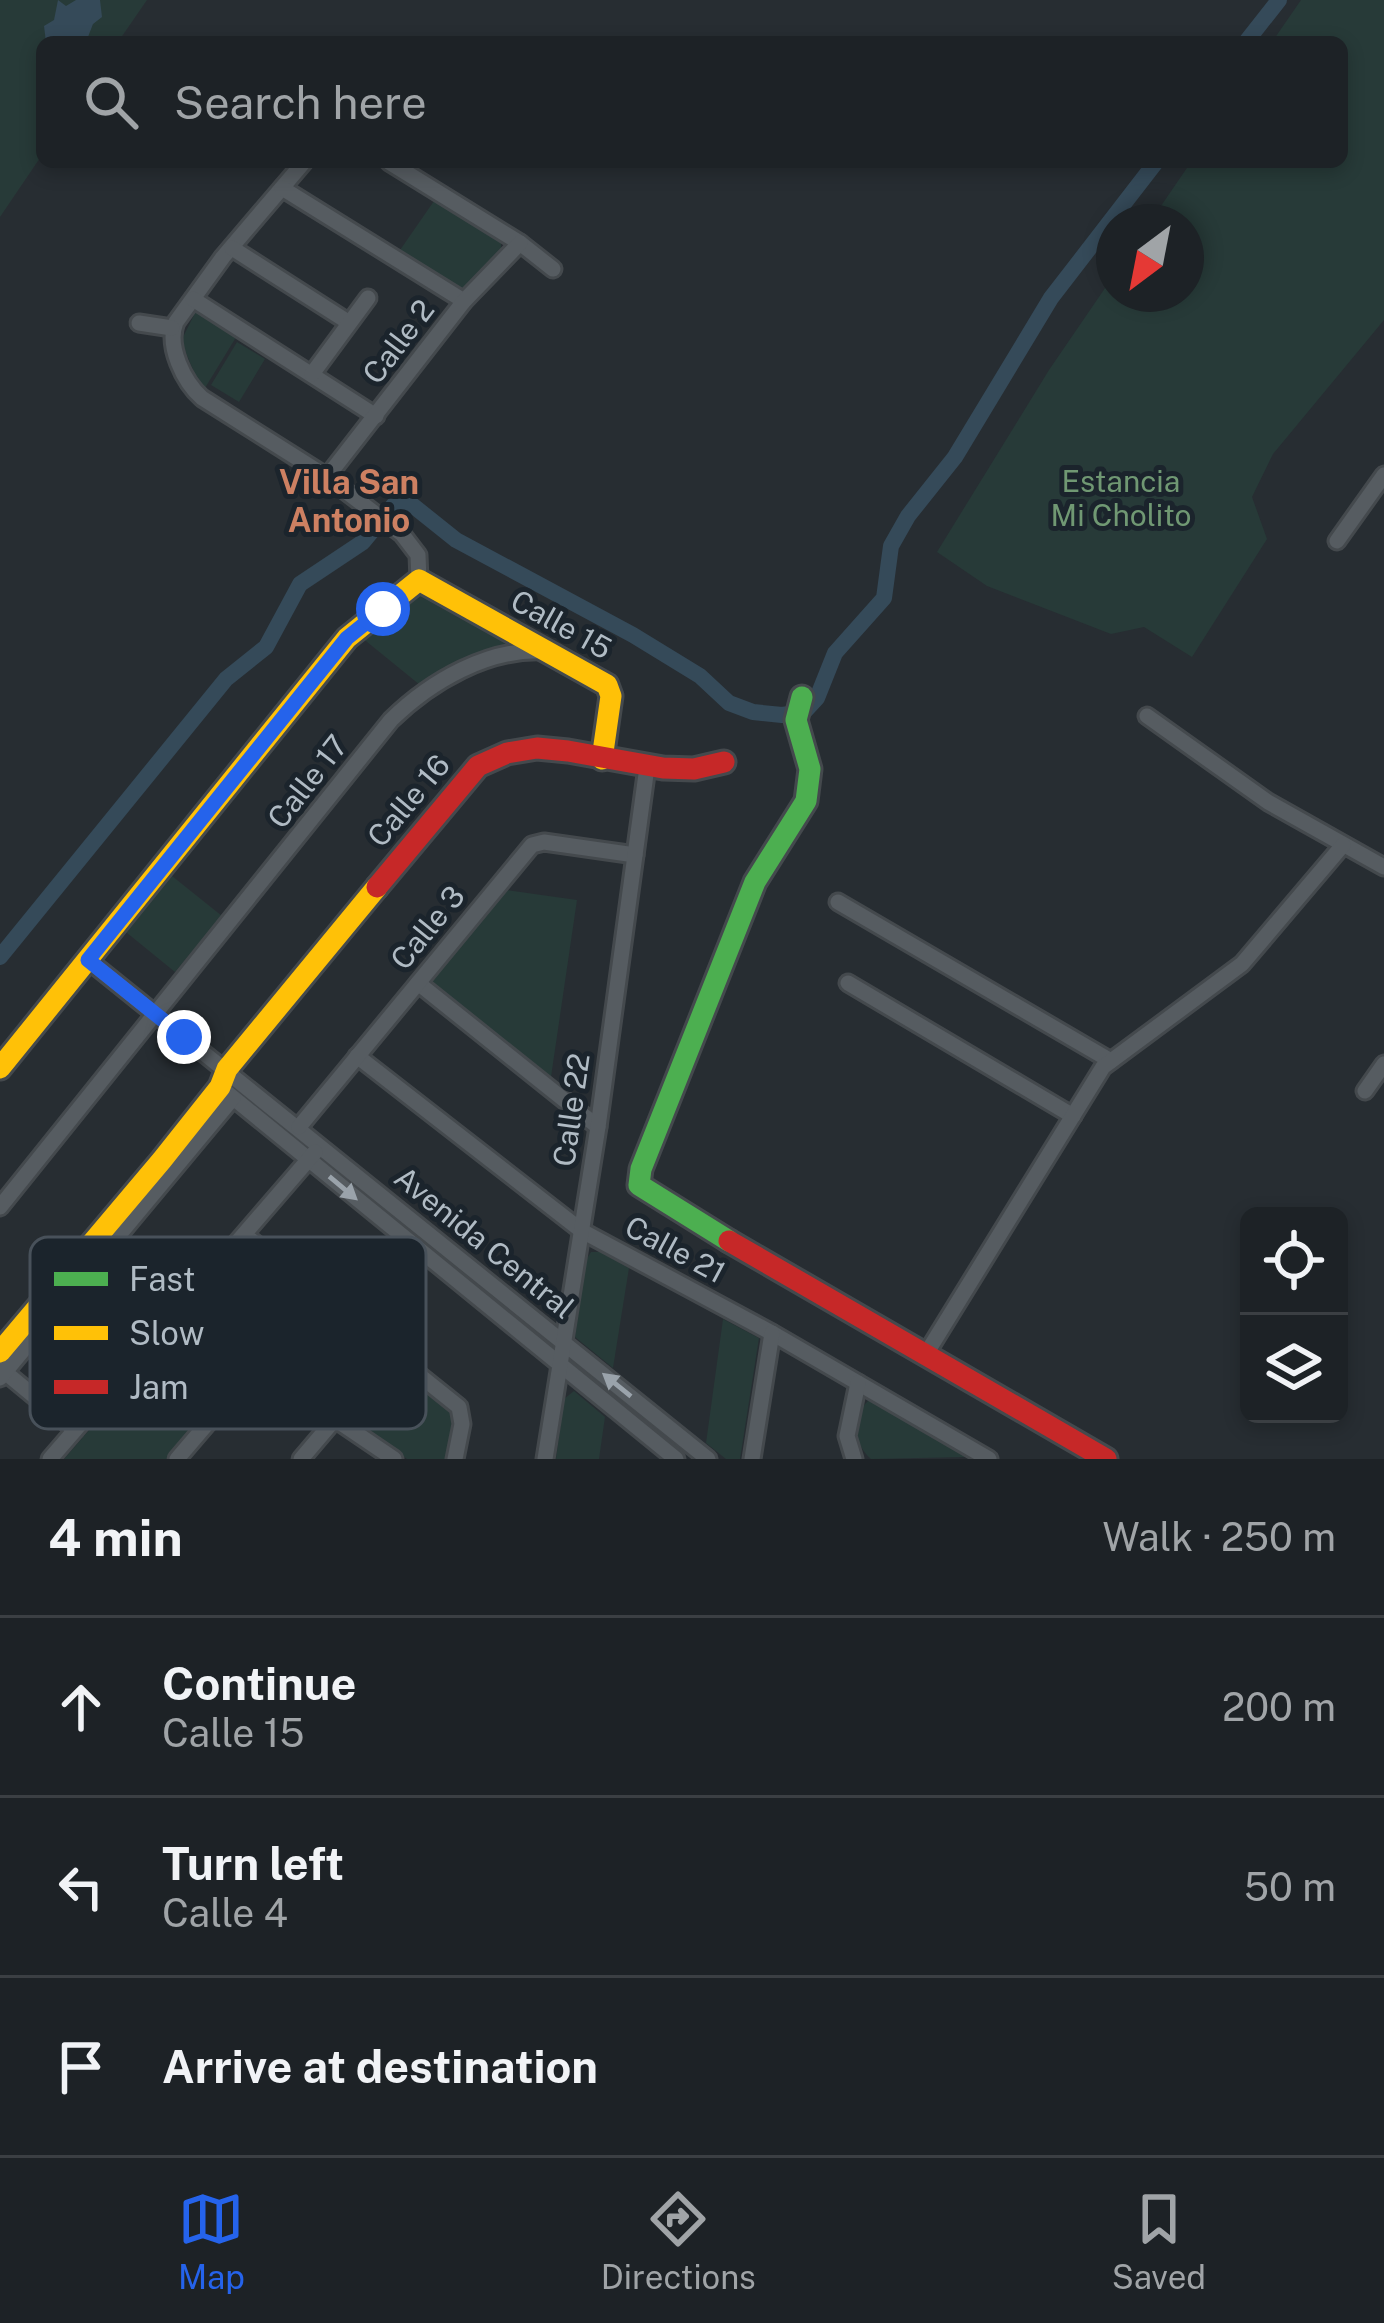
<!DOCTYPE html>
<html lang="en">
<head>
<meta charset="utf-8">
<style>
	:root { --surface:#1d2226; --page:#252a2e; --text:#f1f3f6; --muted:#a0a4a7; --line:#3b3f43; --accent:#2563eb }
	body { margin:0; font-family:"Public Sans",sans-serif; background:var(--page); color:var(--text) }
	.controls { position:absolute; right:36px; bottom:36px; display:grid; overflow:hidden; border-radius:18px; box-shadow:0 6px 18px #0003 }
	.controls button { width:108px; height:108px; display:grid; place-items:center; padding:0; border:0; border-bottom:3px solid var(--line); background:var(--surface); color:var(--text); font:60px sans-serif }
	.compass { position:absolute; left:1096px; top:204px; width:108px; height:108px; border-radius:50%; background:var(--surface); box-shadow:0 6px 18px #0003; rotate:212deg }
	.stop { position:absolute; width:36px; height:36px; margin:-27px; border:9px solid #2563eb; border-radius:50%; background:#fff }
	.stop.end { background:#2563eb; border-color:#fff; box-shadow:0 3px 12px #0008 }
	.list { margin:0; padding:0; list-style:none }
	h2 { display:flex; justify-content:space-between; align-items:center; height:156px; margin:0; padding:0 48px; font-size:51px }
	h2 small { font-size:39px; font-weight:400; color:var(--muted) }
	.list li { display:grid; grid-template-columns:78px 1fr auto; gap:36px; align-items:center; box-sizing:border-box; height:180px; padding:0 48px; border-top:3px solid var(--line) }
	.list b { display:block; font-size:45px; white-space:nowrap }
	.list p { margin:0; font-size:39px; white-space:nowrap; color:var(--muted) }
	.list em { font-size:39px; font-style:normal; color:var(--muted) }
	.icon { flex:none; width:66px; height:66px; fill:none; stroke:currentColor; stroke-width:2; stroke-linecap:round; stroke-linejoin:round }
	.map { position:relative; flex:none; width:1384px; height:1459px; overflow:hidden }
	.search { position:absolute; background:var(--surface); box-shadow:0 6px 18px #0003; left:36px; right:36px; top:36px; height:132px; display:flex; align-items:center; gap:30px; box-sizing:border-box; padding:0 42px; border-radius:18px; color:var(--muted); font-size:45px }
	.sheet { height:696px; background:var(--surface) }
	nav { display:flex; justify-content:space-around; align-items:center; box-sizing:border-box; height:168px; border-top:3px solid var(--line); background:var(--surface); font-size:33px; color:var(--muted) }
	nav a { display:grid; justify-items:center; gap:6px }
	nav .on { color:var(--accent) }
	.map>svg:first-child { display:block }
</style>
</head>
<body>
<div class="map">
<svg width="1384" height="1459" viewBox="0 0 1384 1459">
	<rect width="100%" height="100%" fill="#272d32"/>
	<g fill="#273a38">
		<path d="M0 0H147L118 42H42V155L0 217Z"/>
		<path d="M1301 0H1384V320L1273 454 1252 497 1267 539 1192 657 1144 627 1111 634 987 586 937 552 1049 370 1114 275V294H1186V222H1150L1191 162H1342V42H1272Z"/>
		<path d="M434 201 501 243V250L465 288 458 290 398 253Z"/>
		<path d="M197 309 238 334 205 388 199 384 181 341Z"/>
		<path d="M237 342 265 359 239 402 211 385Z"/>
		<path d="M422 589 506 640 504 647 444 670 420 685 361 637Z"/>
		<path d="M167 872 222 916 175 972 121 928Z"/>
		<path d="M506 890 577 900 551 1077 431 981Z"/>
		<path d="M246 1249 253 1250 301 1289 303 1301 166 1459H64Z"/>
		<path d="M591 1252H600L629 1268 613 1368 575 1337 586 1260Z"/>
		<path d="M723 1319 759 1338 740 1459H726L706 1443Z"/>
		<path d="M397 1365 457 1411 450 1459H407L360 1427 356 1420 358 1412Z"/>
		<path d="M574 1391 605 1417 599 1459H556L564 1399Z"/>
		<path d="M869 1400 967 1457 871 1459C853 1444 851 1416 869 1400Z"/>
	</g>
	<path fill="#354a59" d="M58 0 66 6 76 0H100L102 17 93 24 86 42H46L44 26 54 20Z"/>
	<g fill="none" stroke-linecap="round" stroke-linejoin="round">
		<g stroke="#354a59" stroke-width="16">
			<path d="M1246 42 1279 0"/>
			<path d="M0 957 226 679 266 647 300 584 363 542 396 502 411 504 456 540 633 635 700 676 729 703 753 712 782 715 804 712 817 698 835 653 884 598 891 546 908 516 955 457 1051 298 1156 162"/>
		</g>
		<defs>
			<g id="street">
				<path d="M304 162 223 257 176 322C166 346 184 382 202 398L327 477 402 534 418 555 419 580"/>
				<path d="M389 162 520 243 553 269"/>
				<path d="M282 188 464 301"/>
				<path d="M232 248 348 322"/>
				<path d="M193 299 376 416"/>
				<path d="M139 323 172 328"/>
				<path d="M312 374 368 298"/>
				<path d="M327 477 464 301 520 243"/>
				<path d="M1337 541 1384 475"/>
				<path d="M1147 716 1268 802 1384 867"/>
				<path d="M838 902 1111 1061"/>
				<path d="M88 960 708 1459"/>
				<path d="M418 983 598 1127"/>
				<path d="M848 983 1073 1116"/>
				<path d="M357 1056 582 1231 772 1333 989 1459"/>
				<path d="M220 1087 676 1459"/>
				<path d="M1365 1091 1384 1064"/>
				<path d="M299 1127 532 845 544 842 635 855"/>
				<path d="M0 1207 391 720C431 681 488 648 545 651"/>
				<path d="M246 1236 459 1407 462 1424 455 1459"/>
				<path d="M926 1354 1103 1067 1242 964 1343 845"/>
				<path d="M0 1368 75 1430"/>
				<path d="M0 1378 233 1098"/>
				<path d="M335 1419 394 1459"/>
				<path d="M50 1459 315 1152"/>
				<path d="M177 1459 318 1294"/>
				<path d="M301 1459 392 1352"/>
				<path d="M545 1459 598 1127 647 767"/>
				<path d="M752 1459 772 1333"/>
				<path d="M854 1459 847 1436 858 1383"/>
			</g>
			<path id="fast" d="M729 1241 639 1185 641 1169 755 882 806 801 810 769 796 720 802 697"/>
			<g id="slow">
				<path d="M0 1068 347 638 419 580 607 685 611 696 602 759"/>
				<path d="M0 1352 162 1160 220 1087 227 1069 377 887"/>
			</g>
			<g id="jam">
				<path d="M377 887 478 766 507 753 537 748 568 751 663 768 694 769 724 762"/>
				<path d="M729 1241 1106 1459"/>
			</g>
		</defs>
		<use href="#street" stroke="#44494d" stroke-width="21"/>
		<use href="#fast" stroke="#44494d" stroke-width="27"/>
		<use href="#slow" stroke="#44494d" stroke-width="27"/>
		<use href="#jam" stroke="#44494d" stroke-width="27"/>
		<use href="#street" stroke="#565c61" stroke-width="15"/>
		<use href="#fast" stroke="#4caf50" stroke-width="21"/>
		<use href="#slow" stroke="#ffc107" stroke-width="21"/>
		<use href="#jam" stroke="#c62828" stroke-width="21"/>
	</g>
	<defs><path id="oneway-solid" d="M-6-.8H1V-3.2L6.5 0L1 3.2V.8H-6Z" transform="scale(3)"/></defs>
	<g fill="#9aa3ab">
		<use href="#oneway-solid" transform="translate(343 1188) rotate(40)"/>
		<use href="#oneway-solid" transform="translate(617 1385) rotate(-141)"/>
	</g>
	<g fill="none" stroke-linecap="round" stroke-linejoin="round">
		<path stroke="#2563eb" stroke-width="15" d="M184 1037 88 960 347 638 383 609"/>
	</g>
	<g text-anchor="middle" stroke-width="10" stroke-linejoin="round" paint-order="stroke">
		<g font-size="30" fill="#b0bbc4" stroke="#1b242c">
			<text transform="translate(399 342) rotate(-53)" y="10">Calle 2</text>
			<text transform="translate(561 625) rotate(29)" y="10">Calle 15</text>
			<text transform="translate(308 782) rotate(-52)" y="10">Calle 17</text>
			<text transform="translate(409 801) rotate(-50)" y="10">Calle 16</text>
			<text transform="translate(428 928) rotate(-51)" y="10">Calle 3</text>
			<text transform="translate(572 1110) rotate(-82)" y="10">Calle 22</text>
			<text transform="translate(484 1243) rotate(39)" y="10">Avenida Central</text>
			<text transform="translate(675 1250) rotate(28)" y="10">Calle 21</text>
		</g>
		<g font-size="30" fill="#709873" stroke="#1b242c">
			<text x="1121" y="492">Estancia<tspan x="1121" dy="34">Mi Cholito</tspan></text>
		</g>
		<g font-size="33" font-weight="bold" fill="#cd8062" stroke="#1b242c">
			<text x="349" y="494">Villa San<tspan x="349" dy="38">Antonio</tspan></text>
		</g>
	</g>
	<rect x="30" y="1237" width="396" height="192" rx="18" fill="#1b242c" stroke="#48515a" stroke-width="3"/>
	<rect x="54" y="1272" width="54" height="14" fill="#4caf50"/>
	<rect x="54" y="1326" width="54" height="14" fill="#ffc107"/>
	<rect x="54" y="1380" width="54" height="14" fill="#c62828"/>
	<g font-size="33" fill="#b0bbc4">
		<text x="129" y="1291">Fast</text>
		<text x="129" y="1345">Slow</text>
		<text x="129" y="1399">Jam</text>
	</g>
</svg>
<div class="controls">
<button><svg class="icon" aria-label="locate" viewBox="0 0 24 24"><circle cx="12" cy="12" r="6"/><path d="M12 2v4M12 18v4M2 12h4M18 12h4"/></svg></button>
<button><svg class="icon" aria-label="layers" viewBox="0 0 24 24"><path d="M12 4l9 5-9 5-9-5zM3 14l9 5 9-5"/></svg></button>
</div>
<svg class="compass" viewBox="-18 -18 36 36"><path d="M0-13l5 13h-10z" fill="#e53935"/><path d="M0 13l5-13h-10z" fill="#a0a4a7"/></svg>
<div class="stop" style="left:383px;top:609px"></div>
<div class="stop end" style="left:184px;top:1037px"></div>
<div class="search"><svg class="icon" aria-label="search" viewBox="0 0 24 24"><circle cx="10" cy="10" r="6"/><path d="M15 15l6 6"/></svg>Search here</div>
</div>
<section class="sheet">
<h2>4 min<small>Walk · 250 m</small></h2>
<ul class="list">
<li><svg class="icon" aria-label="ahead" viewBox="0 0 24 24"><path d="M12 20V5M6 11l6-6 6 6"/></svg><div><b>Continue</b><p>Calle 15</p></div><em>200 m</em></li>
<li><svg class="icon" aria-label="left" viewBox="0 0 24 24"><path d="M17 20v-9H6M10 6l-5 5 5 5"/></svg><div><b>Turn left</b><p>Calle 4</p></div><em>50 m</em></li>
<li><svg class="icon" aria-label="arrive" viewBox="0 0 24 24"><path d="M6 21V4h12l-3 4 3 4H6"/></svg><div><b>Arrive at destination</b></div></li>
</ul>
</section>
<nav>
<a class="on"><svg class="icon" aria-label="map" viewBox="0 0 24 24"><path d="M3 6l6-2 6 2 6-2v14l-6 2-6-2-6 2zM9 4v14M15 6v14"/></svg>Map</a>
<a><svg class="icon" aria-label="directions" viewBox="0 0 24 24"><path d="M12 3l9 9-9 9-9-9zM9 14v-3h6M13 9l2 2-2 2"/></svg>Directions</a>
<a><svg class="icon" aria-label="saved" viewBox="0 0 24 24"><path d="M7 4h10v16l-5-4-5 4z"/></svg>Saved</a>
</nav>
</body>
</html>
